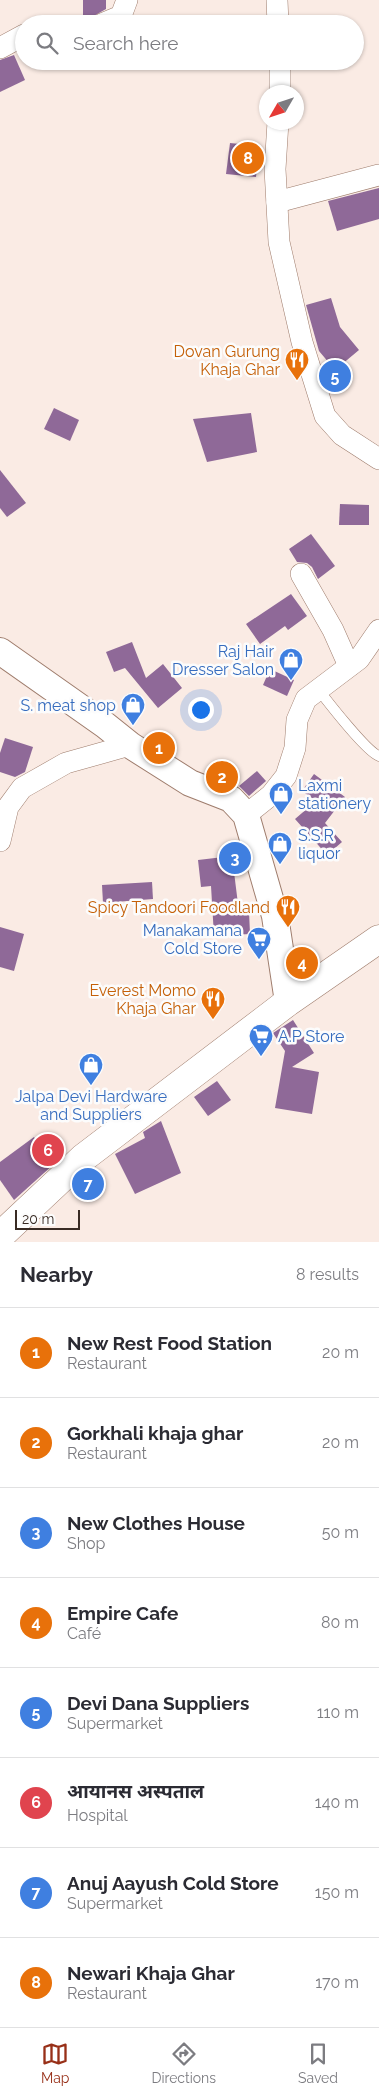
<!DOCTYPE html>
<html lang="en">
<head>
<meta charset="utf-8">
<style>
	:root { --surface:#fff; --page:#f7f7f7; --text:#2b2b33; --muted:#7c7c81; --line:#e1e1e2; --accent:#983018 }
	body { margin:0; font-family:Raleway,"Noto Sans Devanagari",sans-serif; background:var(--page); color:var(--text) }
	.compass { position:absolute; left:259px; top:85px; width:45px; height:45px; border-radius:50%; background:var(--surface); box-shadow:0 1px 4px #0004; rotate:231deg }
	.scale { position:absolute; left:15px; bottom:12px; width:65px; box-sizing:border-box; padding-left:5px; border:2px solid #392b24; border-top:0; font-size:14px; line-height:18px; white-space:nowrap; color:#392b24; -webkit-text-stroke:4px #fcfcfc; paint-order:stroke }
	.you { position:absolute; left:200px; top:709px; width:18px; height:18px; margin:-12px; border:4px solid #fff; border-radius:50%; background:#1a73e8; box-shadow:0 0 0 8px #1a73e833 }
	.badge { display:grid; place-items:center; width:32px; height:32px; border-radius:50%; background:var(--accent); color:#fff; font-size:16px; font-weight:700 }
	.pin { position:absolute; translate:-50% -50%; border:2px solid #fff; box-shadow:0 1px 5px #0006 }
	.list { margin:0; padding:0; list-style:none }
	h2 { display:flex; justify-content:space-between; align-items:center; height:65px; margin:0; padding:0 20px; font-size:21px }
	h2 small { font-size:16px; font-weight:400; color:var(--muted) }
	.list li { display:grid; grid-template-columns:32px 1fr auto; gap:15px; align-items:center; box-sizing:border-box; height:90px; padding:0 20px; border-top:1px solid var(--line) }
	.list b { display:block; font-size:19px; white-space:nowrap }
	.list p { margin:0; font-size:16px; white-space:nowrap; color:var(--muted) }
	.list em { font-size:16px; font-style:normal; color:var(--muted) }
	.icon { flex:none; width:28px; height:28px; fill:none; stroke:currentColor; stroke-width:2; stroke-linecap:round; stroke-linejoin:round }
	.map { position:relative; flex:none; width:379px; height:1242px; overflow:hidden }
	.search { position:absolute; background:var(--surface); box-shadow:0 1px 4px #0004; left:15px; right:15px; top:15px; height:55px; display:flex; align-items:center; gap:12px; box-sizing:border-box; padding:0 18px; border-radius:28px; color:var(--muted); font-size:19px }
	.sheet { height:785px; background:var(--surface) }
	nav { display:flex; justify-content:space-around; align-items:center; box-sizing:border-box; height:70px; border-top:1px solid var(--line); background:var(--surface); font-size:14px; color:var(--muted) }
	nav a { display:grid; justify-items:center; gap:2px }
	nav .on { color:var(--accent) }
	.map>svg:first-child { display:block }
</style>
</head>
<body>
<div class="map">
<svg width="379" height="1242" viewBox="0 0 379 1242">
	<rect width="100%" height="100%" fill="#faebe4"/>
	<g fill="#8f6998">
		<path d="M83 0H106V9L92 17H83Z"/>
		<path d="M14 55 25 80 0 92V60Z"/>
		<path d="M230 143 259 146 256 177 226 174Z"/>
		<path d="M379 188V219L337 231 328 201Z"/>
		<path d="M331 298 340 327 359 350 335 370 319 351 306 305Z"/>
		<path d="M54 408 79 420 70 441 44 429Z"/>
		<path d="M251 413 257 452 207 462 193 419Z"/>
		<path d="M0 470 26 503 7 517 0 508Z"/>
		<path d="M340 504 369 505V525H339Z"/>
		<path d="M311 534 335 566 318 579 312 567 307 563 297 562 289 549Z"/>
		<path d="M291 594 307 616 288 630 285 626 260 644 246 624Z"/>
		<path d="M132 642 146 678 163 664 182 688 158 708 125 668 114 672 106 652Z"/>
		<path d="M270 669 294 680 287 696 263 685Z"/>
		<path d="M5 738 33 747 25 772 15 777 0 772V753Z"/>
		<path d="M257 771 266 781 249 796 239 786Z"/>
		<path d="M314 774 345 797 325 823 342 842 327 855 295 819 316 801 302 791Z"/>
		<path d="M232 856 239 912 249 911 250 934 214 936 211 886 201 887 198 860Z"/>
		<path d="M152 882 153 899 103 903 102 885Z"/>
		<path d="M0 927 24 934 14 971 0 967Z"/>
		<path d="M293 1020 314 1053 292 1067 319 1072 312 1114 275 1108 285 1051 273 1033Z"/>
		<path d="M217 1081 231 1100 208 1116 194 1097Z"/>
		<path d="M161 1121 181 1173 135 1194 115 1154 145 1138 143 1132Z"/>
		<path d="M34 1137 54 1164 14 1200 0 1180V1162Z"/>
	</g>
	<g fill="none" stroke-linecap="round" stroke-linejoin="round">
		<defs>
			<path id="service" d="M318 689C328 702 367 752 379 756"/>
			<g id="minor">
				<path d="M277 0 278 24"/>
				<path d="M102 24 121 16 127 0"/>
				<path d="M0 48 24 35"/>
				<path d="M280 61V92"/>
				<path d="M278 122 275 169 279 242 302 342 325 416 342 435 379 459"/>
				<path d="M277 202 379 175"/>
				<path d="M301 574 333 630 349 666"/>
				<path d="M246 815 271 795 286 776 295 748 297 720 306 699 359 659 379 630"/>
				<path d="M0 841 8 807 22 788 66 763 130 745"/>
			</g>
			<path id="tertiary" d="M0 651 105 725 130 745 190 783 231 799 246 815 275 916 288 1002"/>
			<path id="secondary" d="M0 1236 83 1158 288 1002 379 939"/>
		</defs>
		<use href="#service" stroke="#9e7c6c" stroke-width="11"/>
		<use href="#minor" stroke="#9e7c6c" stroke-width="22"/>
		<use href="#tertiary" stroke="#9e7c6c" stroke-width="28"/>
		<use href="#secondary" stroke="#9e7c6c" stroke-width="29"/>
		<use href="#service" stroke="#fff" stroke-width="10"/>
		<use href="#minor" stroke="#fff" stroke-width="21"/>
		<use href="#tertiary" stroke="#fff" stroke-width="26"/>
		<use href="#secondary" stroke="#fff" stroke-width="28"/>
	</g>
	<defs>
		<symbol id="restaurant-pin" viewBox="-11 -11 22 30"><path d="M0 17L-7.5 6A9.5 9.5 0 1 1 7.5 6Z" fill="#e8710a" stroke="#fcfcfc"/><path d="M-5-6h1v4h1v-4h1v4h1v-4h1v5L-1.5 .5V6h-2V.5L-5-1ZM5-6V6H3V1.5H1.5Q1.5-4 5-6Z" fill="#fff"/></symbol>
		<symbol id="shop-pin" viewBox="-11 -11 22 30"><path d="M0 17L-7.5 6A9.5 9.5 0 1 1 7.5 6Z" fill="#3f7fe0" stroke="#fcfcfc"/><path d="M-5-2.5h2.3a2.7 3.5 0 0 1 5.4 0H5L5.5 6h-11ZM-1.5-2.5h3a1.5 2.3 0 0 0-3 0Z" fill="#fff"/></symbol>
		<symbol id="supermarket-pin" viewBox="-11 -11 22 30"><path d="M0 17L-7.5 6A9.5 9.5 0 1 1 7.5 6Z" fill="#3f7fe0" stroke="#fcfcfc"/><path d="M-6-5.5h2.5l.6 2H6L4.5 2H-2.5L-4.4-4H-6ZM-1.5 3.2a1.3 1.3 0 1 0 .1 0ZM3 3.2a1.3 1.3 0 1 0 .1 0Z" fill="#fff"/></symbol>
	</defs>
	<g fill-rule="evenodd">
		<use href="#restaurant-pin" x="283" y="346" width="28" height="38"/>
		<use href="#shop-pin" x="277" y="646" width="28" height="38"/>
		<use href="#shop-pin" x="119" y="691" width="28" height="38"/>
		<use href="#shop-pin" x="267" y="780" width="28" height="38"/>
		<use href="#shop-pin" x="266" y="830" width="28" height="38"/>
		<use href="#restaurant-pin" x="274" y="893" width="28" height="38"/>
		<use href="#supermarket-pin" x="245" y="925" width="28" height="38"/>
		<use href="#restaurant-pin" x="199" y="985" width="28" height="38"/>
		<use href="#supermarket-pin" x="247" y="1022" width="28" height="38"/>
		<use href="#shop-pin" x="77" y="1051" width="28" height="38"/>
	</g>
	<g text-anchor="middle" stroke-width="5" stroke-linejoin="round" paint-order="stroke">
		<g font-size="16" fill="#c56008" stroke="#fcfcfc" text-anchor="end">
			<text x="280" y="357">Dovan Gurung<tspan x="280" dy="18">Khaja Ghar</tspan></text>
			<text x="270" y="913">Spicy Tandoori Foodland</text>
			<text x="196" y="996">Everest Momo<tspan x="196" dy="18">Khaja Ghar</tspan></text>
		</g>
		<g font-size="16" fill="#366cbe" stroke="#fcfcfc" text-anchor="end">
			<text x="274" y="657">Raj Hair<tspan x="274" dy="18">Dresser Salon</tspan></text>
			<text x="116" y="711">S. meat shop</text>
			<text x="298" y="791" text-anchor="start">Laxmi<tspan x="298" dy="18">stationery</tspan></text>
			<text x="298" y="841" text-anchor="start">S.S.R<tspan x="298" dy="18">liquor</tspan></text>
			<text x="242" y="936">Manakamana<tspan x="242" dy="18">Cold Store</tspan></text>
			<text x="278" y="1042" text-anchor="start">A.P Store</text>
			<text x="91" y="1102" text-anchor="middle">Jalpa Devi Hardware<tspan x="91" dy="18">and Suppliers</tspan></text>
		</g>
	</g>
</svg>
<svg class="compass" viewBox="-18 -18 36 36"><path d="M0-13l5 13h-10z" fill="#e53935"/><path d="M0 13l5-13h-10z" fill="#7c7c81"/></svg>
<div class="scale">20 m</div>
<div class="you"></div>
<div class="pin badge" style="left:159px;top:748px;background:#e8710a">1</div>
<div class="pin badge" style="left:222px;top:777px;background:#e8710a">2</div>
<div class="pin badge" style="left:235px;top:858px;background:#3f7fe0">3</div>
<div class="pin badge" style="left:302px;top:963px;background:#e8710a">4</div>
<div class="pin badge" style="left:335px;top:376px;background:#3f7fe0">5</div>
<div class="pin badge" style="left:48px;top:1150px;background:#e0444e">6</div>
<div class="pin badge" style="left:88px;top:1184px;background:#3f7fe0">7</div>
<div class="pin badge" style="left:248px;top:158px;background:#e8710a">8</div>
<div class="search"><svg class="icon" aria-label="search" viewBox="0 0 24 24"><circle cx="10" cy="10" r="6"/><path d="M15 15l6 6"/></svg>Search here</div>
</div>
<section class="sheet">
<h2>Nearby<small>8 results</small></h2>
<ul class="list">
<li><span class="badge" style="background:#e8710a">1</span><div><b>New Rest Food Station</b><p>Restaurant</p></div><em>20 m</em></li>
<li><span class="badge" style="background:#e8710a">2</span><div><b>Gorkhali khaja ghar</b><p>Restaurant</p></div><em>20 m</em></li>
<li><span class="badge" style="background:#3f7fe0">3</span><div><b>New Clothes House</b><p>Shop</p></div><em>50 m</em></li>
<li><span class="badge" style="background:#e8710a">4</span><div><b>Empire Cafe</b><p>Café</p></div><em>80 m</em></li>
<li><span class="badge" style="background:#3f7fe0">5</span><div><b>Devi Dana Suppliers</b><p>Supermarket</p></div><em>110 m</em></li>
<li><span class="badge" style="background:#e0444e">6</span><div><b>आयानस अस्पताल</b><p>Hospital</p></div><em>140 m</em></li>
<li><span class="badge" style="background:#3f7fe0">7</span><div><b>Anuj Aayush Cold Store</b><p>Supermarket</p></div><em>150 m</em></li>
<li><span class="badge" style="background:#e8710a">8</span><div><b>Newari Khaja Ghar</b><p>Restaurant</p></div><em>170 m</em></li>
</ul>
</section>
<nav>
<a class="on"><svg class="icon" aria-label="map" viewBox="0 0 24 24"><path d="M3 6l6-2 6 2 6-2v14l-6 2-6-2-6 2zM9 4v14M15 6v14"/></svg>Map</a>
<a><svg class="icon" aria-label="directions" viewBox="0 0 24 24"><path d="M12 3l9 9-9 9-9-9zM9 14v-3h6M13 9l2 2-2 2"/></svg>Directions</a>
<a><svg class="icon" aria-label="saved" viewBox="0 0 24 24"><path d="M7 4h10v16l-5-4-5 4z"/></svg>Saved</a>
</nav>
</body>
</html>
